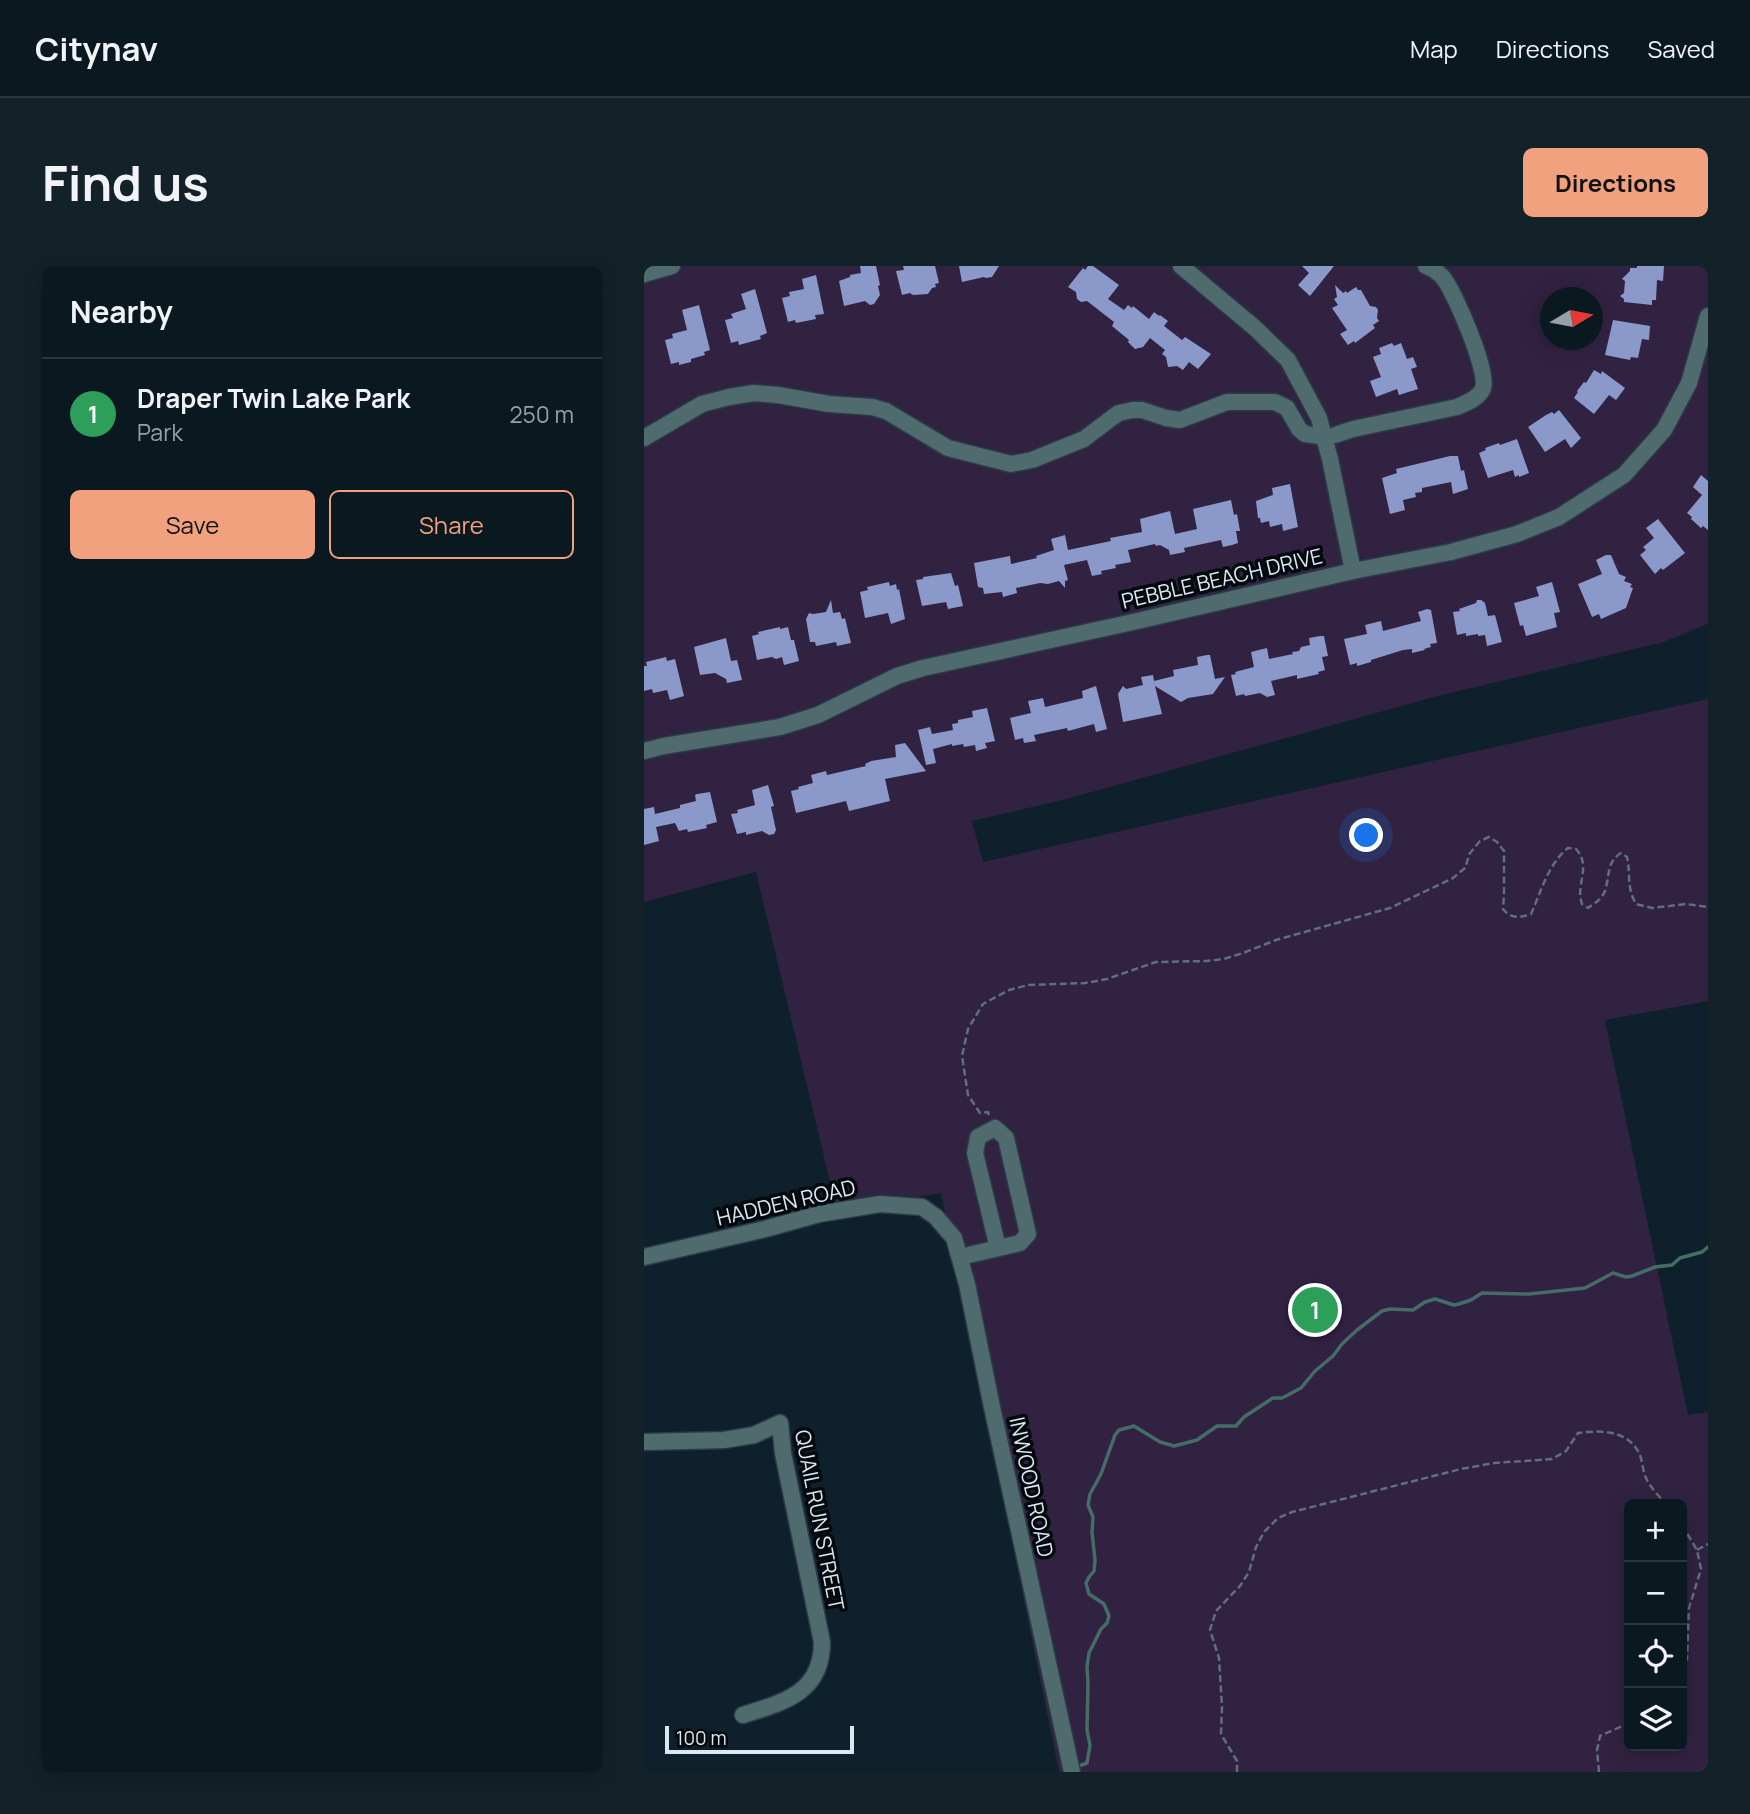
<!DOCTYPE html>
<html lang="en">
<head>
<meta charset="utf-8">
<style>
	:root { --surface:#0a1820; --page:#132129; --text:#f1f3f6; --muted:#99a0a5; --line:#2a373e; --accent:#f2a17e }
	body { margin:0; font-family:Manrope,sans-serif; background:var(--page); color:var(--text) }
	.controls { position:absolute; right:21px; bottom:21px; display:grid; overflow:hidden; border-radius:10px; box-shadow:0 4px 18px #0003 }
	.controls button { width:63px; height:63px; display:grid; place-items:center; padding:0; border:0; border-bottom:2px solid var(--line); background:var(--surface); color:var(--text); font:35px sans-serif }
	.compass { position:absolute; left:896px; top:21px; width:63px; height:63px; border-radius:50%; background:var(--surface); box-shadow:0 4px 18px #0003; rotate:80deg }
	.scale { position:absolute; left:21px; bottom:18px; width:189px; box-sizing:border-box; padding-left:7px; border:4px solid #dce8f0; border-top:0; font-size:19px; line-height:24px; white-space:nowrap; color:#dce8f0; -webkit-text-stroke:5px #03090d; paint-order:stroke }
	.you { position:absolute; left:723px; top:570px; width:24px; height:24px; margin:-18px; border:5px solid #fff; border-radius:50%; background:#1a73e8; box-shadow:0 0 0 10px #1a73e833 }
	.badge { display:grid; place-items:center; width:46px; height:46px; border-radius:50%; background:var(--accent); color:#fff; font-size:23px; font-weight:700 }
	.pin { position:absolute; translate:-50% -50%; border:4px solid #fff; box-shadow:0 2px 7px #0006 }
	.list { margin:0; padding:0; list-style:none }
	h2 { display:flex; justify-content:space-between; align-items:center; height:91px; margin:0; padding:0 28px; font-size:30px }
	h2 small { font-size:23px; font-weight:400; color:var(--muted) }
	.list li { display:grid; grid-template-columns:46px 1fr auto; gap:21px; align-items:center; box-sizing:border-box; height:112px; padding:0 28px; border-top:2px solid var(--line) }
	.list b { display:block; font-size:26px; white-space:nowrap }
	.list p { margin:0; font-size:23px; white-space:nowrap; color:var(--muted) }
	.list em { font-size:23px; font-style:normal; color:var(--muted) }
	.actions { display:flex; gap:14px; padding:21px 28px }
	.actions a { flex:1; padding:16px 0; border:2px solid var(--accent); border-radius:10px; text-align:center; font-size:24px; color:var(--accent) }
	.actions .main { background:var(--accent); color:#111 }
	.icon { flex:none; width:38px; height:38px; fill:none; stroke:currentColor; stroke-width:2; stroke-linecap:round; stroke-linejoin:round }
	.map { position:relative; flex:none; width:1064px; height:1506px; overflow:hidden; border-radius:10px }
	header { display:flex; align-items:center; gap:42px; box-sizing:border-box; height:98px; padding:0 35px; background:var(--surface); border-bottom:2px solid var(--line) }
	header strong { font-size:33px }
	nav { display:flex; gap:38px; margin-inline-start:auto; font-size:24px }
	.intro { display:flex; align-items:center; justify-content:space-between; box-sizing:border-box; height:168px; padding:0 42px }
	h1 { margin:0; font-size:49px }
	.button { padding:18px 32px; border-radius:10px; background:var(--accent); color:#111; font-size:24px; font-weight:700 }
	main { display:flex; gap:42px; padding:0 42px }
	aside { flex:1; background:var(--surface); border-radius:10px; box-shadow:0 4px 18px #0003 }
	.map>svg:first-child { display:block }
</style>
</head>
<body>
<header>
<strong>Citynav</strong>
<nav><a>Map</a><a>Directions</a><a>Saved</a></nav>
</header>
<div class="intro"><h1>Find us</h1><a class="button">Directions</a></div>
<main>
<aside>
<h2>Nearby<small></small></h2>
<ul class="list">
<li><span class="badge" style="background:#2e9e5b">1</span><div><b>Draper Twin Lake Park</b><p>Park</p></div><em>250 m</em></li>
</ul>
<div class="actions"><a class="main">Save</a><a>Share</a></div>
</aside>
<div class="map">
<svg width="1064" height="1506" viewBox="0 0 1064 1506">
	<rect width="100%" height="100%" fill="#0d202b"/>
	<path fill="#312242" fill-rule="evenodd" d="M0 0H1064V357L1061 359 1020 376 790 431 419 534 328 555 339 596 1064 433V735L961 754 1044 1149 1064 1146V1506H415L297 927 275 931 241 929 192 941 112 606 0 636ZM906 32H948V74H906ZM985 1238H1038V1480H985Z"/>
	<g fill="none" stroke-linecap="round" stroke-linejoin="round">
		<path stroke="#436d65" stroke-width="3.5" d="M432 1501 443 1497 446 1479 443 1464 444 1417 443 1401 445 1387 457 1363 463 1357 465 1350 460 1338 445 1328 442 1317 445 1311 450 1305 451 1294 448 1266 449 1251 444 1239 446 1228 457 1208 471 1169 475 1164 490 1160 516 1176 530 1180 553 1174 573 1160H592L600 1151 629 1132H638L657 1122 671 1105 689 1090 698 1078 713 1064 738 1045 746 1043 769 1044 781 1036 791 1033 810 1039 815 1038 827 1034 838 1027 885 1028 941 1022 969 1007 982 1011 988 1010 1011 1001 1028 999 1036 992 1058 986 1064 981"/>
	</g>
	<g fill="#8a99c9">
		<path d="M216 0H232L236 19 234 20 236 29 230 38 226 39 221 35 200 40 195 15 206 11V9L217 7Z"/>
		<path d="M259 0H291L295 17 291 18 292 21 288 22 284 28 269 29 266 27 258 29 252 5 260 4Z"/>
		<path d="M315 0H355L348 11 342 12 340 11 318 16Z"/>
		<path d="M444 0H449L475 19 464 33 480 44 484 39 488 42 489 40 505 53 510 46 515 50 516 49 524 55 520 60 538 74 541 71 567 88 554 103 545 96 539 104 533 100 524 101 522 91 518 88 521 84 506 72 499 81 491 83 484 76 485 74 468 60 470 56 443 35 437 36 433 33 432 26 424 21 439 2 441 4Z"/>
		<path d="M658 0H690L666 30 654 19 665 7Z"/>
		<path d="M993 0H1020L1019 15 1013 14 1012 34H1008V39L980 36V33L976 30 980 27 981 15 978 13 986 5V2H993Z"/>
		<path d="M172 9 180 48 171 49 172 53 152 57 151 54 144 56 138 32 146 30 145 26 160 23 158 13Z"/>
		<path d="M691 19 699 27 702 25 703 27 712 21 714 24H717L726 40 732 41 734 44 733 52 735 55 729 59 731 62 711 77 710 75 704 79 696 68 703 64 688 42 694 39 690 33 693 31Z"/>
		<path d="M111 23 123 67 116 70 117 73 95 79 94 75 87 77 81 54 89 52 87 48 102 43 97 28Z"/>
		<path d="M55 39 66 84 60 86 61 89 47 93V96L35 99V96L27 98 21 74 29 72 28 68 43 64 38 44Z"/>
		<path d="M969 54 1006 60 1005 74 998 73 994 92 987 91 986 94 961 89Z"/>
		<path d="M748 77 750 80 757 77 763 93 769 91 773 101 767 103 774 123 755 129 753 123 732 131 726 115 737 111 729 91 737 88 735 82Z"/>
		<path d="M950 104 957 108 958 105 981 122 972 134 965 129 950 148 930 132 934 126 933 125 940 116 942 117Z"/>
		<path d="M915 144 937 172 927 182 921 173 901 186 884 161 902 149 908 146 910 148Z"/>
		<path d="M873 173 885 207 875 211V209L871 211 869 204 844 212 835 187 842 184 841 182 855 177 856 179Z"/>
		<path d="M806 190H814L817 205 820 204 824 223 809 228 807 216 778 222V226L771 227 772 231 759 234 761 244 746 248 738 212 753 207 752 203Z"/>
		<path d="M1057 209 1064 215V264L1059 260 1057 262 1047 253 1048 251 1043 247 1058 229 1049 221Z"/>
		<path d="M646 218 654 261 639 265 638 258 626 261 625 255 617 257 616 252H614L612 235 629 229 628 222Z"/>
		<path d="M587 234 590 249 593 248 596 265H592L594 277 588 279 579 281 577 274 540 282 541 286 526 289 525 284 516 279 512 280 511 278 484 284 487 296 471 299 472 302 457 305 458 308 448 310 443 294 420 299 424 314 421 315V322L415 315 404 318 396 317 372 322 373 327 359 331 358 326 340 328 339 322 334 321 330 297 366 290 367 298 393 292 392 290 410 284 407 273 421 269 424 284 467 275 466 272 498 266 496 253 526 245 531 268 553 263 549 243Z"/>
		<path d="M1014 253 1041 287 1019 304 1017 302 1011 308 996 289 1002 284 999 281 1010 272 1002 262Z"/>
		<path d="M962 289H967L975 308 982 311 980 315 988 318 986 321 989 322 982 342 957 353 955 348 948 351 934 318 958 308 952 294Z"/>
		<path d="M307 307 311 320 314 319 319 340 304 343 302 336 278 340 272 314 279 313V311Z"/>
		<path d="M245 316 246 320 252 318 253 324 255 323 261 353 247 358 244 347 221 352 216 326 224 324 223 321Z"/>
		<path d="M908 316 916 346 910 347 913 361 882 370 879 359 876 360 870 337 895 330 892 321Z"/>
		<path d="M187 334 189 347 196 346 198 353 201 352 207 377 193 380 192 376 172 380 171 376H166L162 353 165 347 169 348 182 346Z"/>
		<path d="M833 334H837L841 337 844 350 851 349 858 376 843 380 841 369 834 370V368L822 370V367L813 369 809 346 816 345 815 343 832 337Z"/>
		<path d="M783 343 787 344 793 377 786 378 787 381 780 383 781 384 768 387V383L759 384 727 394V396L713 400V397L706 399 700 373 723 368 721 359 737 355 739 365 777 355 774 346Z"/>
		<path d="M136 361V363L144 361 147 374H150L155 395 140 399 138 391 132 393 128 391 113 394 108 370 115 368 114 366Z"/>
		<path d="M676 370H680L684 390 678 391 681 404 674 406 675 408 653 413V409L627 415 631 429 623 431 616 427 601 430 600 428 592 430 587 409 592 408 591 406 610 401 607 386 623 382 625 393 649 388 648 386 655 385 657 381 666 379 665 372Z"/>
		<path d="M82 372 87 395 93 394 98 414 83 417 82 413 71 407 56 409 50 381Z"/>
		<path d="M563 389H566L571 413 581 411 569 428 544 432 537 436 511 420 518 448 479 456 474 428 479 420 482 423 499 419 497 411 509 409 510 415 530 410 529 404 554 399 553 391Z"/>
		<path d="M22 391 23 395 31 393 40 430 26 434 23 424 9 427 8 423 0 425V400H3L2 396Z"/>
		<path d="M452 420 463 463 452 466 450 458 424 465 423 462 390 469 392 475 380 477 379 472 371 474 366 452 387 447 384 435 399 432 401 441 439 432 438 425Z"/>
		<path d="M343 442 351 475 341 477 343 482 332 485 331 479 320 481 319 478 308 480V478L289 483 292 497 282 499 274 464 286 461 288 468 309 464 308 458 314 457V454L329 451 328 445Z"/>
		<path d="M261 477 282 505 241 513 246 535 205 545 202 535 152 547 147 525 155 523 154 521 169 517 167 509 182 505 183 509 222 500 221 498 227 495 252 491 251 479Z"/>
		<path d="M124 519 130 540 127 541 132 564 130 568 125 569 118 565 102 569V566L93 568 87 548 94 547 93 544 111 539 108 524Z"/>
		<path d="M66 526 73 556 62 559 63 562 44 566 43 563 35 565 31 557 12 561 15 575 0 579V543L10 541 11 548 36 542V539L52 535 51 529 53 528Z"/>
	</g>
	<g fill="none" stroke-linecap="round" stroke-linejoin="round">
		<defs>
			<g id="minor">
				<path d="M537 0 611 62 644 94 675 152 686 193 709 305"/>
				<path d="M0 8 28 0"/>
				<path d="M691 169 709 163 813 141C822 137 836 132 839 122 845 106 811 27 800 13 796 7 789 3 782 0"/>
				<path d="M0 172 58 138 85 131 110 127 134 129 185 138 228 141 242 145 304 182 367 198 388 194 440 173 469 151 475 147 489 144H498L522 152 536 154 583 136H631L643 142 655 163 661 168 676 170"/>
				<path d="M0 485 20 480 136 461 174 449 253 410 279 402 489 356 709 305 807 286 873 268 915 251 980 209 1020 164 1045 117 1064 50"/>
				<path d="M0 991 121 963 175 948 236 938 278 941 292 951 310 972 323 1018 348 1141 428 1506"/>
				<path d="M316 991 376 977 384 968 362 872 351 862 334 871 331 887 354 982"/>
				<path d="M0 1176 80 1174 110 1169 136 1157 139 1187 178 1376C178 1427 140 1436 99 1449"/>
			</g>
		</defs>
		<use href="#minor" stroke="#2a3c47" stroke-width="19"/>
		<g stroke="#5f7079" stroke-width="2.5" stroke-dasharray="7 3.5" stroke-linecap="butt">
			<path d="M345 849 344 846 336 847 324 829 318 790 324 763 339 738 365 724 384 719 441 717 463 713 512 696 563 695 580 693 599 687 632 674 746 642 809 612 821 602 826 587 836 575 845 571 853 576 860 585V627L859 643C867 653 875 652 887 648 897 626 904 598 924 582L932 583C948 600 931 619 938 638L944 642C951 637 958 633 961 625 966 610 962 596 977 587L983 591C987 610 982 620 992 638L1008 642 1042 638 1064 641"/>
			<path d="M1038 1259 1053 1284 1057 1303 1045 1342 1043 1393 1038 1402"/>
			<path d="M1053 1284 1064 1278"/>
			<path d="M593 1506V1495L577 1468 578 1441 575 1392 566 1364 572 1345 596 1320 605 1306 612 1281 620 1266 634 1252 648 1246 817 1203 850 1197 908 1193 922 1185 934 1167C955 1164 982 1164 994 1185 999 1193 998 1204 1002 1212 1006 1221 1015 1230 1022 1238"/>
			<path d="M955 1506 953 1484 956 1470 985 1457"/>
		</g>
		<use href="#minor" stroke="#4f6b6e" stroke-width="16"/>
	</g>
	<g text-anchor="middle" stroke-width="7" stroke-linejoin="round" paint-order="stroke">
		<g font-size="21" fill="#dce8f0" stroke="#03090d">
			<text transform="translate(578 313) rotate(-13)" y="7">PEBBLE BEACH DRIVE</text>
			<text transform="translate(142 937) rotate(-13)" y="7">HADDEN ROAD</text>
			<text transform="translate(387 1221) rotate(78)" y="7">INWOOD ROAD</text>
			<text transform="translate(175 1254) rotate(79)" y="7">QUAIL RUN STREET</text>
		</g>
	</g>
</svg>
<div class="controls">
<button>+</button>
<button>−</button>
<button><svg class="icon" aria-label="locate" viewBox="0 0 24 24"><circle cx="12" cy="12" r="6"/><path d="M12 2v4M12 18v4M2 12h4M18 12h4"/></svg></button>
<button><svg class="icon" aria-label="layers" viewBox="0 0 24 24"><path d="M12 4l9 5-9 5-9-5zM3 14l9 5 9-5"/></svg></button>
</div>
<svg class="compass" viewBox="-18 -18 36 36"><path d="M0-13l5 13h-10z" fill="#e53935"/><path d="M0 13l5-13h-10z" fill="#99a0a5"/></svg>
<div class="scale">100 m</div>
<div class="you"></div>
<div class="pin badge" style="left:671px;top:1044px;background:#2e9e5b">1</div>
</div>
</main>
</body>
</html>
